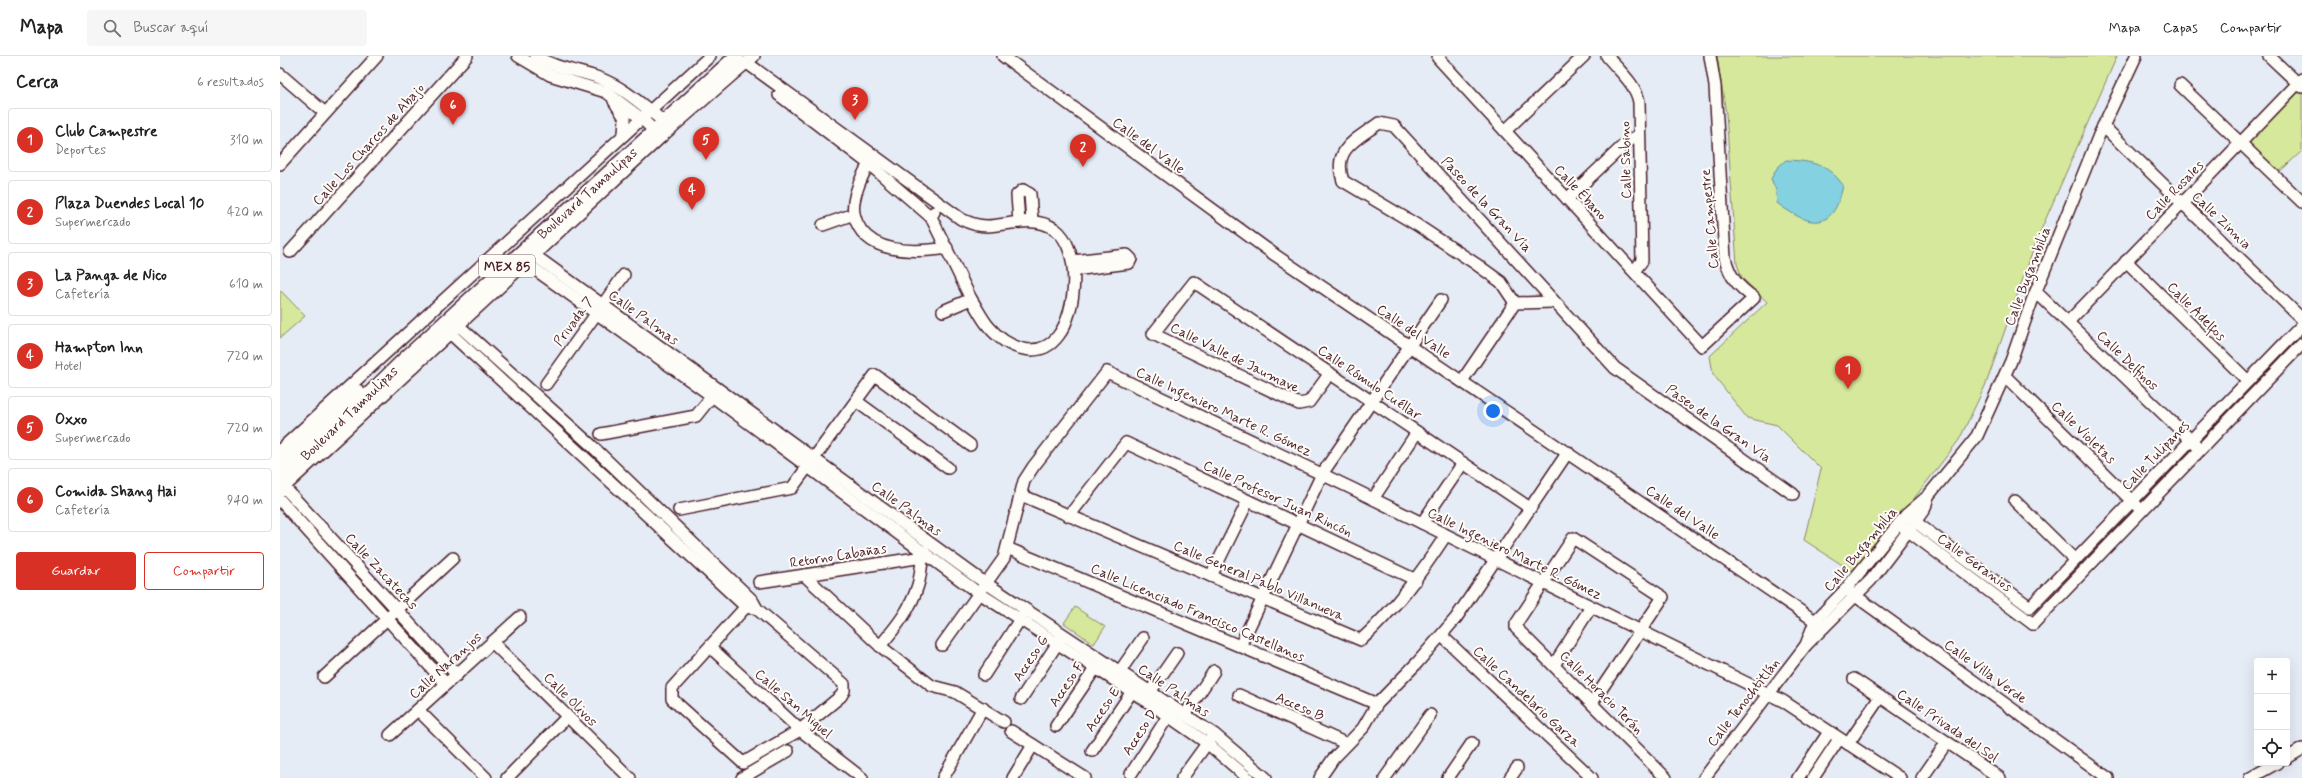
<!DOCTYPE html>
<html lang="es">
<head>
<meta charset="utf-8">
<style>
	:root { --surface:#fff; --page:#f6f6f6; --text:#202124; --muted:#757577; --line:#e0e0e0; --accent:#d93025 }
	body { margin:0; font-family:Mynerve,sans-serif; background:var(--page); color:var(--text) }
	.controls { position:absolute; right:12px; bottom:12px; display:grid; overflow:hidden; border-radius:4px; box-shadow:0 4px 16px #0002 }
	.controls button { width:36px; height:36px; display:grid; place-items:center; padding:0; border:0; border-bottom:1px solid var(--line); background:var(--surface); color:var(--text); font:20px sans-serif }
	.you { position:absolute; left:1213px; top:355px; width:14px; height:14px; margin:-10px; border:3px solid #fff; border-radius:50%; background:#1a73e8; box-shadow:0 0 0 6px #1a73e833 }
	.badge { display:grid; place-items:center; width:26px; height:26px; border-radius:50%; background:var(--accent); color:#fff; font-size:13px; font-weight:700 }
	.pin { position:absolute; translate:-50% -33px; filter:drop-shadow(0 1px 2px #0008) }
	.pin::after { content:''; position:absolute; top:21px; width:14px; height:12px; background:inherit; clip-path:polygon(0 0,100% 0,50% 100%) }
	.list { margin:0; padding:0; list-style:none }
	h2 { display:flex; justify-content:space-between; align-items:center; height:52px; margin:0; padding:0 16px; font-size:17px }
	h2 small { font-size:13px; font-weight:400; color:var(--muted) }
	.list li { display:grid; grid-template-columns:26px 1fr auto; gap:12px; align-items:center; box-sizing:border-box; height:64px; margin:0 8px 8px; padding:0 8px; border:1px solid var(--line); border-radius:4px }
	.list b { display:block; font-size:15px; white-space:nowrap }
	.list p { margin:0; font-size:13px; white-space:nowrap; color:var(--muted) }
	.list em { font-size:13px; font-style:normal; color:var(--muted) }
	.actions { display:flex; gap:8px; padding:12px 16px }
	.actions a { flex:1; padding:9px 0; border:1px solid var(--accent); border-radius:4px; text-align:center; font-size:14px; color:var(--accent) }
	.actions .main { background:var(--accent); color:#fff }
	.icon { flex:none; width:22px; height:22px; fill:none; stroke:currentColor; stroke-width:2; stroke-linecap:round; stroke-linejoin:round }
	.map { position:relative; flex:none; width:2022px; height:722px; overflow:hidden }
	header { display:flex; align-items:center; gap:24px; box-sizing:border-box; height:56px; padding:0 20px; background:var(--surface); border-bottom:1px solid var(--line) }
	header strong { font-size:19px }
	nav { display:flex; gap:22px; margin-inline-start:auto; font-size:14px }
	.search { width:280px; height:36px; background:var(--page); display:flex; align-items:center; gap:10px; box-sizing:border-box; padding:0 14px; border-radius:4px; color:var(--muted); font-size:15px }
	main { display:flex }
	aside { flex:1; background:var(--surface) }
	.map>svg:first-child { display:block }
</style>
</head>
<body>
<header>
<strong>Mapa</strong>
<div class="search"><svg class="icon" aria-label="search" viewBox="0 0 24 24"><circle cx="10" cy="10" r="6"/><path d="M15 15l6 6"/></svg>Buscar aquí</div>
<nav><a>Mapa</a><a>Capas</a><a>Compartir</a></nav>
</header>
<main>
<aside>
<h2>Cerca<small>6 resultados</small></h2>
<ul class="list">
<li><span class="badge">1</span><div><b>Club Campestre</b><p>Deportes</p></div><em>310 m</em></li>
<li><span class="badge">2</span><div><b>Plaza Duendes Local 10</b><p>Supermercado</p></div><em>420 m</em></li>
<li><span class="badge">3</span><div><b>La Panga de Nico</b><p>Cafetería</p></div><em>610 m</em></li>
<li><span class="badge">4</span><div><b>Hampton Inn</b><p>Hotel</p></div><em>720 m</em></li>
<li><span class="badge">5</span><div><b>Oxxo</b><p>Supermercado</p></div><em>720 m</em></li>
<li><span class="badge">6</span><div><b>Comida Shang Hai</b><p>Cafetería</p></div><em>940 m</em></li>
</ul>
<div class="actions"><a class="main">Guardar</a><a>Compartir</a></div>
</aside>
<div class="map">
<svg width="2022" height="722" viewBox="0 0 2022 722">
	<rect width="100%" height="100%" fill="#e5ecf6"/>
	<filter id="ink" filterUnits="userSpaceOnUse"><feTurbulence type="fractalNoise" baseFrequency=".025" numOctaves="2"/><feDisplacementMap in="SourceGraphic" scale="8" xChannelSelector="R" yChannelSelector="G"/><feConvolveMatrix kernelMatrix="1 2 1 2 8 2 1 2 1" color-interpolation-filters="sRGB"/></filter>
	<g filter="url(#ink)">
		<g fill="#d5e89c" stroke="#908464">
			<path d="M1437 0H1837L1757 183 1706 328 1679 384 1576 518 1524 484 1541 413 1497 369 1467 362 1433 318 1430 300 1487 246 1462 222 1457 208 1446 58Z"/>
			<path d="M2017 27 2022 32V95L1995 120 1961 87Z"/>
			<path d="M0 234 25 260 0 282Z"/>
			<path d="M795 551 825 571 814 588 784 567Z"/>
		</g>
		<path fill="#83d1e1" stroke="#6c8a98" d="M1506 104C1531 105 1548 108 1563 129 1554 176 1530 172 1497 147L1496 134 1491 123 1497 112Z"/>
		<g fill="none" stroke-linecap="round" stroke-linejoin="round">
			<defs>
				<g id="minor">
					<path d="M238 0 270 19 326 36 362 63 381 81"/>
					<path d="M256 0C276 13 297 14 319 22 346 32 367 54 390 70"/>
					<path d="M723 0 995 199 1544 571"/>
					<path d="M1160 0 1158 2 1422 290 1474 242C1458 230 1450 222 1445 202L1435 30 1430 0"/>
					<path d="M1327 0C1338 14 1356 28 1359 46L1362 205 1354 215"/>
					<path d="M1989 0 2022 31"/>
					<path d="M467 7 681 163C689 167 697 170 707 170 730 169 754 159 775 173 802 193 797 256 778 280 758 306 726 291 709 271 702 263 697 252 691 243"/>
					<path d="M0 18 45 57"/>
					<path d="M1900 29 2022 146"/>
					<path d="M499 39 589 108 651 161"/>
					<path d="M334 45 345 62 344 79"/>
					<path d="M1823 70 2022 263"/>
					<path d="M1225 75 1304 0"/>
					<path d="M0 108 97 0"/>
					<path d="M1287 143 1347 86 1359 79"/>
					<path d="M654 156 651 161 691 243 663 255"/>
					<path d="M574 158C583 199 634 197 667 192"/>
					<path d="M739 166 737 139 743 134 750 138 752 165"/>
					<path d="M543 169 574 158C571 142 583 115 593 103"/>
					<path d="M10 196 187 0"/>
					<path d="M254 199 698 522 934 678 986 722"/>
					<path d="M793 205 847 199 851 203 849 207 794 214"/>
					<path d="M1846 205 1968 325"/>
					<path d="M246 207 432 340 693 533 868 646 927 687 968 722"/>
					<path d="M1756 236 1916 389"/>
					<path d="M1235 247 1221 226 1196 208 1137 169 1063 125C1052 93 1076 84 1099 67L1114 70 1335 312 1513 438"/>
					<path d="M1788 266 2022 23"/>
					<path d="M178 269 311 389 472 544 477 553 564 628V635L561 640 520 674 463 707 392 643V632L472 544"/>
					<path d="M170 277 466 551 472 552"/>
					<path d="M1050 317 1029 346 1019 348 873 278 914 226 1250 452"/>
					<path d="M1725 320 1857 450"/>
					<path d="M1182 325 1235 247 1273 246"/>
					<path d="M266 328 344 219"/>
					<path d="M576 345 668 412"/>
					<path d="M321 378 416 360 436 335"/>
					<path d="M0 394 430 0"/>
					<path d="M4 431 177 619"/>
					<path d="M0 435 381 81 474 0"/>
					<path d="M741 439 1081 584C1115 553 1141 517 1166 479"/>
					<path d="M1093 443 1137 376"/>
					<path d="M0 444 166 628"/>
					<path d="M1735 445 1795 504"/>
					<path d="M399 454 512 432 595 319 690 389"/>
					<path d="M789 460 846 387 1136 524"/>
					<path d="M1630 462 1750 551"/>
					<path d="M1142 467 1183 407"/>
					<path d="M1623 471 1753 568"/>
					<path d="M727 492 1097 648"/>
					<path d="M524 519 600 590 652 630 675 636 724 666"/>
					<path d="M931 520 968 445"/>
					<path d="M479 526 643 501"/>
					<path d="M1570 536 1828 722"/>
					<path d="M1750 551 2022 269"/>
					<path d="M1753 568 2022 288"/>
					<path d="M1162 580 1312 722"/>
					<path d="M212 586 350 722"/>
					<path d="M662 589 724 502 744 425 753 411 827 316 1073 433 1503 645 1620 722"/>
					<path d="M1526 589 1535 565 1566 533 1626 459 1648 440 1697 380 1731 305 1752 245 1819 79 1856 0"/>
					<path d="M600 590C616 571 631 553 638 529 641 519 641 507 644 495"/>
					<path d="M960 590 1042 418 1161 244"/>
					<path d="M430 591 520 674 582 722"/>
					<path d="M1274 609 1311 551"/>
					<path d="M840 615 863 582"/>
					<path d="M704 619 744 557"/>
					<path d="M44 621 173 502"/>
					<path d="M1574 623 1720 722"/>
					<path d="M870 636 897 597"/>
					<path d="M959 639 1067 688"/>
					<path d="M741 643 781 582"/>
					<path d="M1312 647 1383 541 1293 482 1236 568V572L1386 722"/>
					<path d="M138 654 206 722"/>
					<path d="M905 659 934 615"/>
					<path d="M776 670 819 607"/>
					<path d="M731 675 805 722"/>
					<path d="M110 679 240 561"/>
					<path d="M1568 688 1600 641"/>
					<path d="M812 695 855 631"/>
					<path d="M2007 702 2022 693"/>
					<path d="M851 718 892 654"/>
					<path d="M227 722 287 661"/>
					<path d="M462 722 508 695"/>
					<path d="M663 722 703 652"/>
					<path d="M733 722 753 689"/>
					<path d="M902 722 931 682"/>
					<path d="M1040 722 1053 703 1083 672 1097 648 1137 607 1176 562 1288 396"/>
					<path d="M1105 722 1150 659"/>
					<path d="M1168 722 1192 687"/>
					<path d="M1230 722 1237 712"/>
					<path d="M1424 722 1526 589 1591 524 1635 466 1645 452 1648 440"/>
					<path d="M1518 722 1549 676"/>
					<path d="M1533 722 1559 683"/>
					<path d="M1642 722 1667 686"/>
					<path d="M1970 722 1997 707"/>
				</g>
				<g id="major">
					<path d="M0 408 78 336"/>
					<path d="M0 423 59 368 124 304 457 0"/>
				</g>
			</defs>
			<use href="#minor" stroke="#4a1f2b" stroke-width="14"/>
			<use href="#major" stroke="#4a1f2b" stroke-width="17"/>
			<use href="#minor" stroke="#fdfcf7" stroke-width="11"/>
			<use href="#major" stroke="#fdfcf7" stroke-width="14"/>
		</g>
	</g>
	<g text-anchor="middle" stroke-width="4" stroke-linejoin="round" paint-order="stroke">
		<rect fill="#fdfcf7" stroke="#806168" stroke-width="1" x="199" y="199" width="56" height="22" rx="3"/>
		<g font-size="13" font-weight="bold" fill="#4a1f2b">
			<text x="227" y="215">MEX 85</text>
		</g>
		<g font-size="14" fill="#4a1f2b" stroke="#fdfcf7">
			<text transform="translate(88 88) rotate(-48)" y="5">Calle Los Charcos de Abajo</text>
			<text transform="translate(869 89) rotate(36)" y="5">Calle del Valle</text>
			<text transform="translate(1345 104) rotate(-91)" y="5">Calle Sabino</text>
			<text transform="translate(1894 134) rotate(-46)" y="5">Calle Rosales</text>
			<text transform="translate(1301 136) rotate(47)" y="5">Calle Ébano</text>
			<text transform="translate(307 137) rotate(-42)" y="5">Boulevard Tamaulipas</text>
			<text transform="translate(1207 148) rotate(47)" y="5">Paseo de la Gran Vía</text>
			<text transform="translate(1429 163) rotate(-95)" y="5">Calle Campestre</text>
			<text transform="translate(1942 164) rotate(44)" y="5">Calle Zinnia</text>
			<text transform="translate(1747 220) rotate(-69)" y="5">Calle Bugambilia</text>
			<text transform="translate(1917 255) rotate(45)" y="5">Calle Adelfos</text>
			<text transform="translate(364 261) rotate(36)" y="5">Calle Palmas</text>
			<text transform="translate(293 265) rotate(-54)" y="5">Privada 7</text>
			<text transform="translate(1134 275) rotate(34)" y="5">Calle del Valle</text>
			<text transform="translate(955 301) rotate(26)" y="5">Calle Valle de Jaumave</text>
			<text transform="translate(1848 304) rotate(44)" y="5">Calle Delfinos</text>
			<text transform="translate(1090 326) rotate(34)" y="5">Calle Rómulo Cuéllar</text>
			<text transform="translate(944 355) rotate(25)" y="5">Calle Ingeniero Marte R. Gómez</text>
			<text transform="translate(69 357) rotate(-44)" y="5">Boulevard Tamaulipas</text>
			<text transform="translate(1439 367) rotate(35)" y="5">Paseo de la Gran Vía</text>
			<text transform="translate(1804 376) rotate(44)" y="5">Calle Violetas</text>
			<text transform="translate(1875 399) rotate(-46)" y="5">Calle Tulipanes</text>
			<text transform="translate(998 442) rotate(25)" y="5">Calle Profesor Juan Rincón</text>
			<text transform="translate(627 452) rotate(36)" y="5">Calle Palmas</text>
			<text transform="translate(1403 456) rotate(34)" y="5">Calle del Valle</text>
			<text transform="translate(1580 493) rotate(-50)" y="5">Calle Bugambilia</text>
			<text transform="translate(1235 497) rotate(26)" y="5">Calle Ingeniero Marte R. Gómez</text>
			<text transform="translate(558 499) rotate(-9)" y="5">Retorno Cabañas</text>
			<text transform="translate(1695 506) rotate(36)" y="5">Calle Geranios</text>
			<text transform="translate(102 515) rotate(47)" y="5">Calle Zacatecas</text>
			<text transform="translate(979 524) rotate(23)" y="5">Calle General Pablo Villanueva</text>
			<text transform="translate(918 556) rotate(23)" y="5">Calle Licenciado Francisco Castellanos</text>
			<text transform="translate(750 602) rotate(-56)" y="5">Acceso G</text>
			<text transform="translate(165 609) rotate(-42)" y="5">Calle Naranjos</text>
			<text transform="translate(1706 615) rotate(36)" y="5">Calle Villa Verde</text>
			<text transform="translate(786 628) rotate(-56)" y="5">Acceso F</text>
			<text transform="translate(894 634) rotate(34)" y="5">Calle Palmas</text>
			<text transform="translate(1322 636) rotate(45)" y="5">Calle Horacio Terán</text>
			<text transform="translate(1247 640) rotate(43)" y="5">Calle Candelario Garza</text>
			<text transform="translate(291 643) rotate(45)" y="5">Calle Olivos</text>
			<text transform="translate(1463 646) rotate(-52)" y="5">Calle Tenochtitlán</text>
			<text transform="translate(514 647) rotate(41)" y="5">Calle San Miguel</text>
			<text transform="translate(1020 650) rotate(24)" y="5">Acceso B</text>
			<text transform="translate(822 653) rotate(-56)" y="5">Acceso E</text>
			<text transform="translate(1668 669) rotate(34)" y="5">Calle Privada del Sol</text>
			<text transform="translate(859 676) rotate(-57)" y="5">Acceso D</text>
		</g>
	</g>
</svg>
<div class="controls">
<button>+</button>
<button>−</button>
<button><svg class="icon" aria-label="locate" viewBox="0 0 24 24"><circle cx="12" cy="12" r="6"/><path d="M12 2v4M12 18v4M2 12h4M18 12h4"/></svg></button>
</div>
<div class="you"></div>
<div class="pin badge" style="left:1568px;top:333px">1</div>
<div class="pin badge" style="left:803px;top:111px">2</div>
<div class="pin badge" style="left:575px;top:64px">3</div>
<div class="pin badge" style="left:412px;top:154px">4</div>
<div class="pin badge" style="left:426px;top:104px">5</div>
<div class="pin badge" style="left:173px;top:69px">6</div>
</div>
</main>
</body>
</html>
